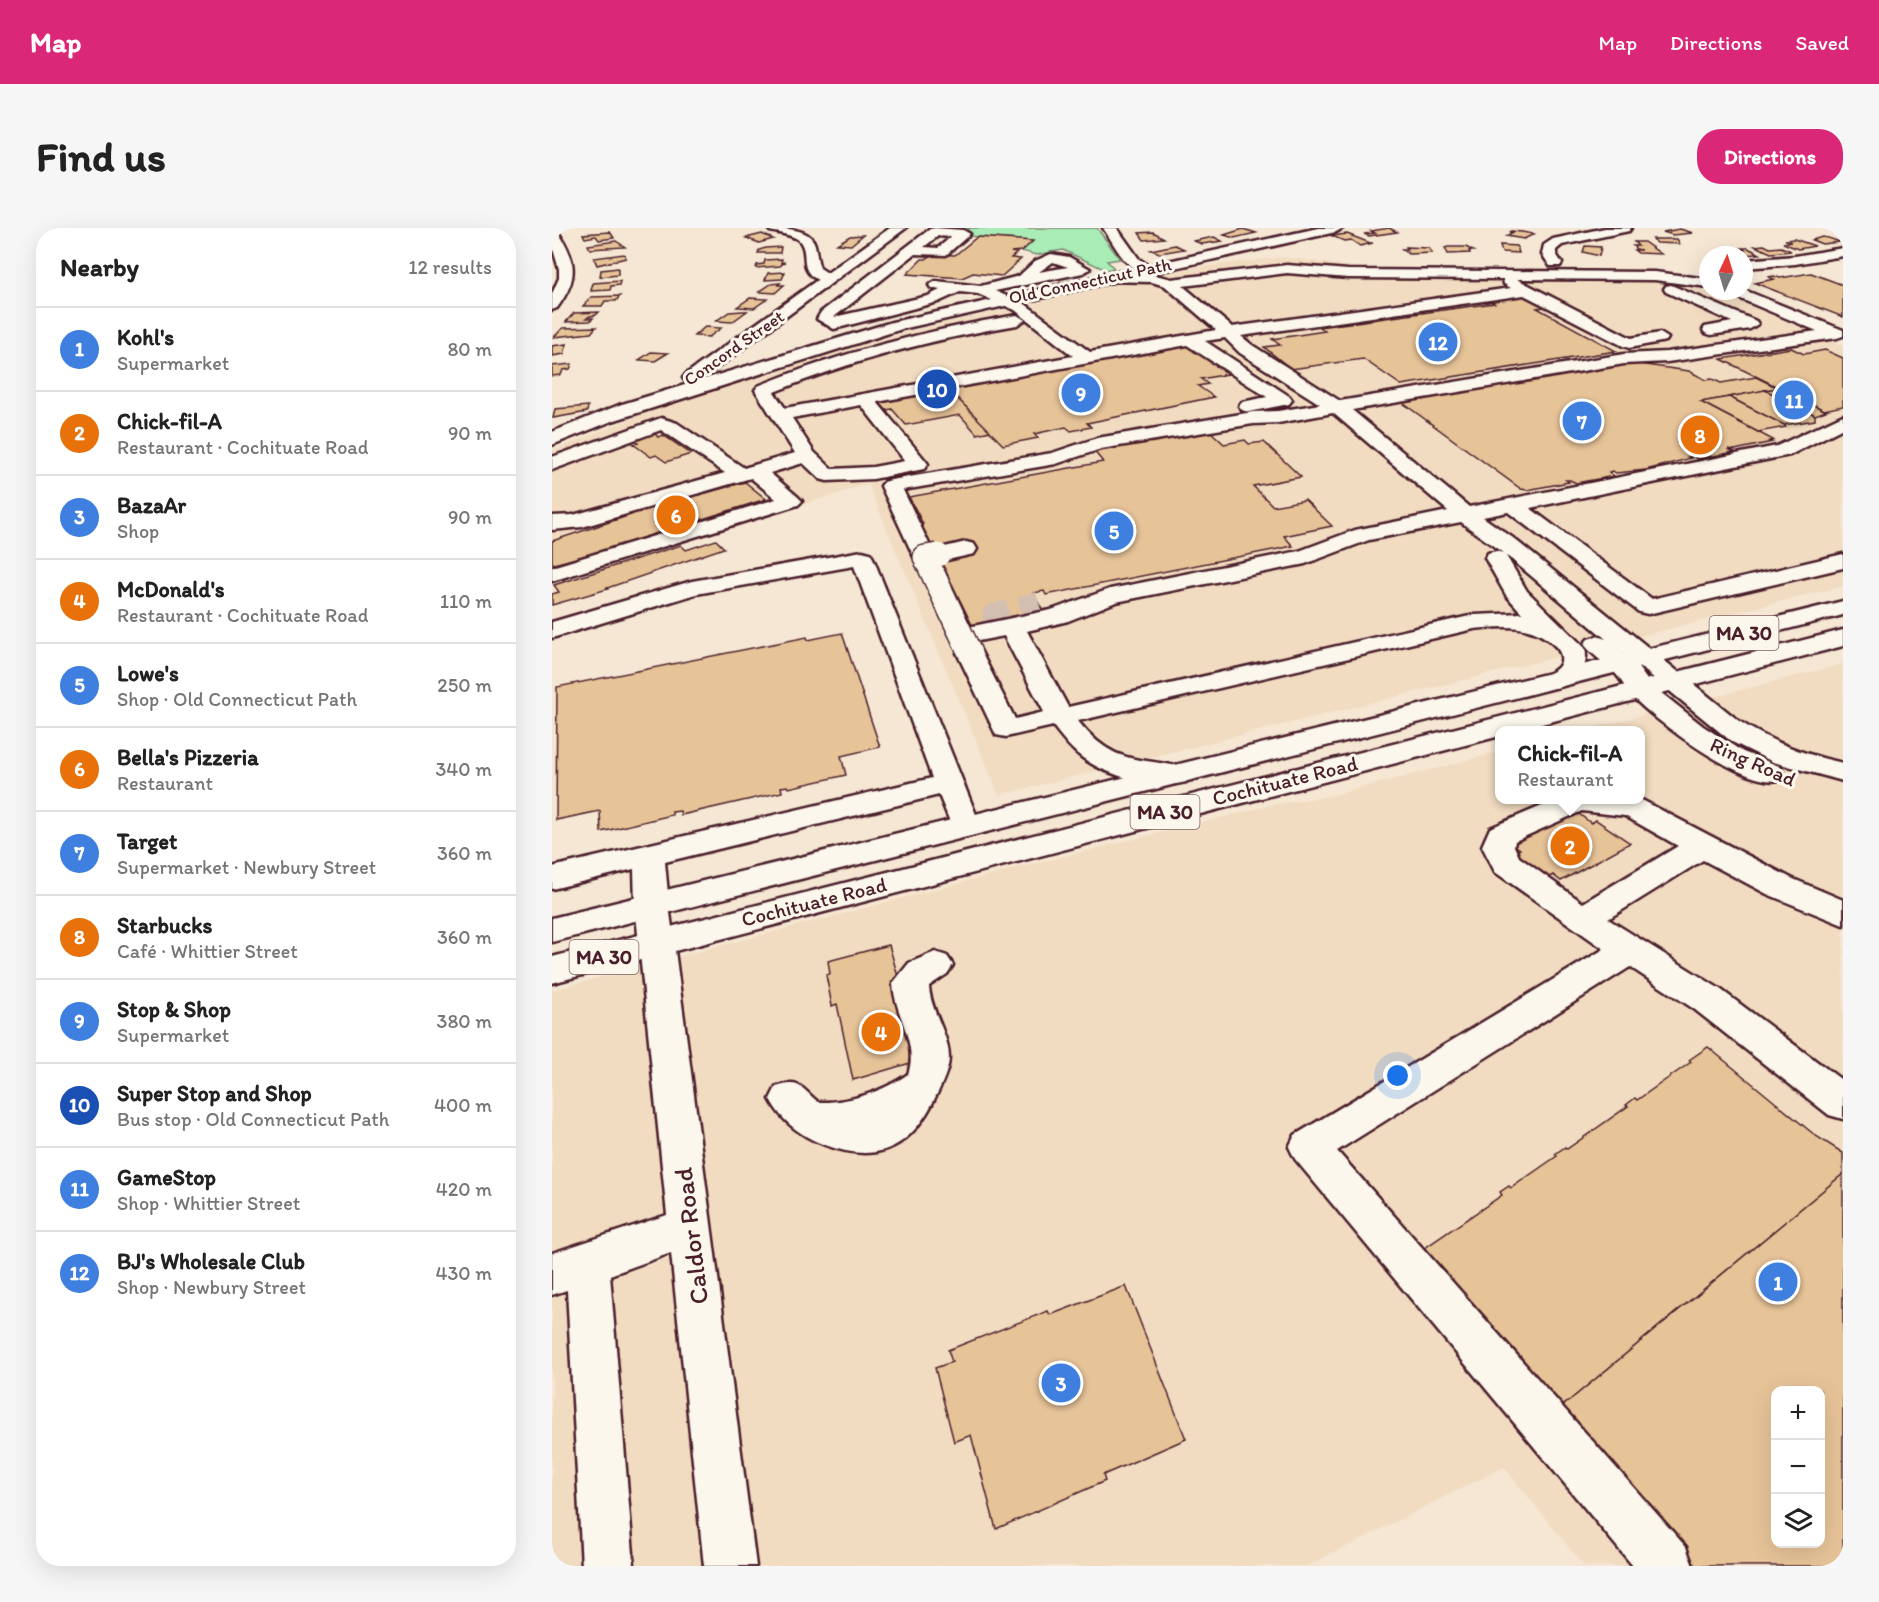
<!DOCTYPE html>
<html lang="en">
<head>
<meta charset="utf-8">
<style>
	:root { --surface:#fff; --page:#f6f6f6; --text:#222; --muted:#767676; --line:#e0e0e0; --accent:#db2777 }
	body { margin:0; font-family:Itim,sans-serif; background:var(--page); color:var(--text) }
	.controls { position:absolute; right:18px; bottom:18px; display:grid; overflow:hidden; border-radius:12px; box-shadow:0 6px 24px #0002 }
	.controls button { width:54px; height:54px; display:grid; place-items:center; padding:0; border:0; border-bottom:2px solid var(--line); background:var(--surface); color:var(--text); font:30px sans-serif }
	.compass { position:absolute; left:1147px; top:18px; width:54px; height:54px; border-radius:50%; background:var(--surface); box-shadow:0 6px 24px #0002; rotate:4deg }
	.you { position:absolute; left:846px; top:848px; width:21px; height:21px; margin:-15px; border:4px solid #fff; border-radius:50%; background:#1a73e8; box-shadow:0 0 0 9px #1a73e833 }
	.badge { display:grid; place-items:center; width:39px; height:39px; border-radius:50%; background:var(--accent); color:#fff; font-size:20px; font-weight:700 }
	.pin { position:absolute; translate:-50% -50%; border:3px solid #fff; box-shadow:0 2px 6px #0006 }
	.popup { position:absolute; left:943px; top:498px; width:150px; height:78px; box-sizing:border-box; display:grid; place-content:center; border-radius:12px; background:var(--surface); filter:drop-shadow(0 2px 4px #0005); font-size:20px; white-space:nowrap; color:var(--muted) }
	.popup b { font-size:22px; color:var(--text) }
	.popup::after { content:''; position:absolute; left:50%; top:100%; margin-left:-12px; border:12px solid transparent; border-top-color:var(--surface) }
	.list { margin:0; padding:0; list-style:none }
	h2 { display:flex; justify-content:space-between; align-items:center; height:78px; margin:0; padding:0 24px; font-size:26px }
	h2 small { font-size:20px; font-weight:400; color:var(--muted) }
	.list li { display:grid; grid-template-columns:39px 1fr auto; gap:18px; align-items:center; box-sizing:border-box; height:84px; padding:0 24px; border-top:2px solid var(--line) }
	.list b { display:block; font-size:22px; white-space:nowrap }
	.list p { margin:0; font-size:20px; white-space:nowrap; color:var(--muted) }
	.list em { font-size:20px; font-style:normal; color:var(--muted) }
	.icon { flex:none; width:33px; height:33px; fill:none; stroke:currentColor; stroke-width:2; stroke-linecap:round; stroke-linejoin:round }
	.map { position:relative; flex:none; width:1291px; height:1338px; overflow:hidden; border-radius:24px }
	header { display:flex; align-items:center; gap:36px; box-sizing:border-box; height:84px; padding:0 30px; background:var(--accent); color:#fff }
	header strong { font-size:28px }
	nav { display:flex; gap:33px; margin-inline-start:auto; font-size:21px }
	.intro { display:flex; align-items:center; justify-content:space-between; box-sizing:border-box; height:144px; padding:0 36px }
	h1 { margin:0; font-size:42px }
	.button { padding:15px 27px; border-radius:24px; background:var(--accent); color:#fff; font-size:21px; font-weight:700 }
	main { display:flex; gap:36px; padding:0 36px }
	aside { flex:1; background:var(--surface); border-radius:24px; box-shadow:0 6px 24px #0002 }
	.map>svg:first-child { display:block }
</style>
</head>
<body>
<header>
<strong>Map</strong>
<nav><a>Map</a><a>Directions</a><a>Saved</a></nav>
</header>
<div class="intro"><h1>Find us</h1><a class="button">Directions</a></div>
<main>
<aside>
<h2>Nearby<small>12 results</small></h2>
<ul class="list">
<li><span class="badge" style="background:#3f7fe0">1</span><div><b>Kohl's</b><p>Supermarket</p></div><em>80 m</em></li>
<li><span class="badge" style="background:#e8710a">2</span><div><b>Chick-fil-A</b><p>Restaurant · Cochituate Road</p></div><em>90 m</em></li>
<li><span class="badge" style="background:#3f7fe0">3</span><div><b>BazaAr</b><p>Shop</p></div><em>90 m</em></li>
<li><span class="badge" style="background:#e8710a">4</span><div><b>McDonald's</b><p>Restaurant · Cochituate Road</p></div><em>110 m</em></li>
<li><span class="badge" style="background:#3f7fe0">5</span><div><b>Lowe's</b><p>Shop · Old Connecticut Path</p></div><em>250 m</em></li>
<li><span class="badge" style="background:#e8710a">6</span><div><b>Bella's Pizzeria</b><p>Restaurant</p></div><em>340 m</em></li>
<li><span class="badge" style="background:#3f7fe0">7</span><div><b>Target</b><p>Supermarket · Newbury Street</p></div><em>360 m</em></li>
<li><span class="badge" style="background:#e8710a">8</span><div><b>Starbucks</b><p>Café · Whittier Street</p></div><em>360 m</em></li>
<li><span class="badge" style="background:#3f7fe0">9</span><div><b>Stop &amp; Shop</b><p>Supermarket</p></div><em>380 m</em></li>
<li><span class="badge" style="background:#1a4fb4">10</span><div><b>Super Stop and Shop</b><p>Bus stop · Old Connecticut Path</p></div><em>400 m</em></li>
<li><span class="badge" style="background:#3f7fe0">11</span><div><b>GameStop</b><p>Shop · Whittier Street</p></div><em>420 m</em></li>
<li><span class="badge" style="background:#3f7fe0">12</span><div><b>BJ's Wholesale Club</b><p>Shop · Newbury Street</p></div><em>430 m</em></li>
</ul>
</aside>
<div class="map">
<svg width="1291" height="1338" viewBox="0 0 1291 1338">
	<rect width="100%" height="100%" fill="#f5e7d3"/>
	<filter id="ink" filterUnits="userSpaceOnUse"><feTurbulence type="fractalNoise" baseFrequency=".0167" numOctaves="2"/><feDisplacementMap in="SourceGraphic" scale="12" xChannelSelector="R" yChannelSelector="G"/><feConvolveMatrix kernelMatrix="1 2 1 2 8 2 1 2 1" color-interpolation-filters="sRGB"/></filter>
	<g filter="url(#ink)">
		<g fill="#f1dcc1" fill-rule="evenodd">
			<path d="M732 29 809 40 1103 42 1156 59V63H1168L1291 117V358L447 567 316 256 0 356V223L134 168 298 117 631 41Z"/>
			<path d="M1291 436V1338H1032L952 1239 756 1338H0V762L473 638 724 576 778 568 947 524 948 572H1088V502H1032ZM1224 1162H1268V1316H1224Z"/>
		</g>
		<path fill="#aaecb6" stroke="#7a8670" stroke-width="1.5" d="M406 0H545L568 31 555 33 562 40 554 42 511 22 484 27 470 23 480 13 416 8 414 4 417 1Z"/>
		<g fill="#e7c398" stroke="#4a1f2b" stroke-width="1.5" fill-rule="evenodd">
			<path d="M837 0 845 4 817 8 812 6 823 5 819 3Z"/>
			<path d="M691 1 704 5 682 10 672 7Z"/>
			<path d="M1128 1 1141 5 1121 7 1111 4Z"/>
			<path d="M959 3 970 4 982 6 972 11 954 8 961 4H957Z"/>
			<path d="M58 4 62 10 47 12 44 8 33 10 31 6Z"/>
			<path d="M601 4 612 10 592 12 587 5Z"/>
			<path d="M210 6 221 11 207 15 194 10Z"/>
			<path d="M795 6 818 15H821L808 18 799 12 792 13 780 8Z"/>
			<path d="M311 7 299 17 285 16 298 8Z"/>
			<path d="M425 9 481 13 470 23 459 24 465 25 459 30 469 31 450 48 421 45 410 50 355 46 370 31H374L381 26 403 27Z"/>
			<path d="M662 9 670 13 650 16 642 13Z"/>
			<path d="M1270 9 1276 10 1288 14 1270 16 1260 12Z"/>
			<path d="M1101 11H1125L1128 16 1105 15Z"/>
			<path d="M1242 11 1263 18 1246 21 1231 15 1239 14 1233 12Z"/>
			<path d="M64 13 73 19 38 21 36 17Z"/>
			<path d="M1082 14H1092L1109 26 1086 25 1082 22H1089L1084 21 1081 18H1086Z"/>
			<path d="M623 17 632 21 608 25 599 22Z"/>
			<path d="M948 17 965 18 967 25 950 24Z"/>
			<path d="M1212 17 1218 20 1229 19 1239 23 1219 25 1203 18Z"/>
			<path d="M1033 18 1049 19 1047 28 1031 24Z"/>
			<path d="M229 19 228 25H206L207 22 214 20Z"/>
			<path d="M854 19 877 20 880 25 857 26 850 21H855Z"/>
			<path d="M896 19H914L921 23H917L918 25 896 26 893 20Z"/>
			<path d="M1190 20H1196L1208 26 1187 27 1177 22H1193Z"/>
			<path d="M72 26 74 30 45 37 42 30Z"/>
			<path d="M230 31 229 35 233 34 228 38 204 40 205 37 212 36 213 32Z"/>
			<path d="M66 40V47L48 49 49 42Z"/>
			<path d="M233 44 230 51 213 52 216 45Z"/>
			<path d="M1259 45 1291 57V89L1203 55 1222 51 1216 49 1222 48 1228 50Z"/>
			<path d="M68 53 67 57 59 58 58 62 39 63 41 55Z"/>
			<path d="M228 55 226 57H232L223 65 207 64 219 56Z"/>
			<path d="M971 67 993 79 985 80 1064 123 849 157 811 131 739 141 712 119 728 117 720 111 773 103 768 99 942 75 937 72Z"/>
			<path d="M68 68 64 73H53L50 78H31L39 69Z"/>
			<path d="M198 70 215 71 202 80 185 79Z"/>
			<path d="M191 83H195L180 94 164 93 177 84Z"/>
			<path d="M47 84 44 87 38 88 35 90H41L38 93 14 94 22 85Z"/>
			<path d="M44 99 39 105 2 109 11 100Z"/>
			<path d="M153 99 169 100 157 109 142 108Z"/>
			<path d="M15 116 12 126 0 128V118Z"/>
			<path d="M634 117 676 146 649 151 656 156 646 158 662 169 535 195 539 199 519 203 514 199 482 206 486 210 451 217 397 162Z"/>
			<path d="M1239 120 1252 126 1273 122 1291 130V178L1272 182 1169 131Z"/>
			<path d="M99 124 116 125 103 133 87 132Z"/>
			<path d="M1079 135 1137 143 1154 152 1160 151 1169 155 1204 149 1226 160 1149 174 1221 212 1217 213 1220 214 1183 222 1176 221 1182 224 1146 231 1141 228 1136 229 1139 230 1094 242 1064 245 1061 243 1057 244 1062 248 1024 255 1018 252H1014L1017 254 975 262 969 261 848 173Z"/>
			<path d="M20 136 18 141 11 142 9 147 0 148V138Z"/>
			<path d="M1226 160 1272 182 1274 183 1263 187 1213 162Z"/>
			<path d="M397 162 438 203 425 206 408 187 354 197 340 181 334 182 328 175Z"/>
			<path d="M1213 162 1263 187V192L1232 197 1177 169Z"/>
			<path d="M1177 169 1232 197 1234 199 1206 204 1149 174Z"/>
			<path d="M36 178 35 184 1 190 3 181Z"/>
			<path d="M658 203 672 216 693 212 697 216 712 214 749 249 701 258 721 278 753 272 780 298 732 308 741 318 494 367 492 363 481 365 491 383 421 399 386 327 379 328 365 297 371 296 357 269 551 234 541 222Z"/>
			<path d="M102 205 106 209 111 207 139 226 114 234 104 227 99 229 81 216 86 215 81 211Z"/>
			<path d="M193 254 214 271 33 328 2 336 0 334V313L79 287 78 286Z"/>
			<path d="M164 312 172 320 55 360 56 361 0 377V366L7 364 2 357 129 317 134 322Z"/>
			<path d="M290 405 328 519 289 528 294 547 237 560 236 558 229 559 230 564 129 587 128 583 120 584V587L49 604 48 583 4 592 5 459 255 409 256 412Z"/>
			<path d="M1023 583 1039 595 1044 592 1078 615 1009 653 1001 647 991 653 960 626 968 621 961 616Z"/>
			<path d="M337 717 349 759 375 830 301 852 285 776 280 778 274 747 278 746 276 733Z"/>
			<path d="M1156 819 1264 908 1291 925V946L1006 1182 867 1024 950 967 948 964 957 958 959 960 1005 928 1003 926 1013 919 1015 921 1076 878 1074 877 1083 870 1085 872 1139 834 1137 832Z"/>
			<path d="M1291 946V1338H1144L1006 1182ZM1224 1162H1268V1316H1224Z"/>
			<path d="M574 1058 634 1211 551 1247 553 1253 444 1301 419 1207 402 1214 383 1140 400 1134 396 1122 496 1083 498 1087Z"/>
		</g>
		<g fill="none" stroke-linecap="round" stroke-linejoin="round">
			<path stroke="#d3bfb1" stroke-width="23" stroke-dasharray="23 12" stroke-linecap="butt" d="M442 395V387L487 375"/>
			<defs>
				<g id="minor">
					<path d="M216 0C231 0 259 0 263 17 265 25 265 33 268 40L283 50 273 61H263L261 58 266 52C246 42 257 28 249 15 245 7 226 5 218 3Z"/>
					<path d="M383 0 411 2 418 6 394 27 363 26 282 89 376 68 388 62 379 60 377 57 384 53 429 58 467 48 483 33 499 26 517 29 538 41 531 45 443 63 473 76 538 124 664 102 613 58 600 54 548 53 546 50C556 40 604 46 619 51L735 37 796 42 1103 44 1156 51V59L1103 52 965 51 1079 110 1108 105 1116 110 1114 113 1077 120 1071 118 972 67 689 108 700 117 788 173 1072 126 1115 124 1265 103 1177 66 1175 63 1192 62 1291 102V108L1285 110 1115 134 1072 136 800 182 917 279 1225 218 1291 187V200L1238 227 978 280 1100 371 1291 326V340L1096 386 1087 384 956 284 931 289 961 310 1187 493C1219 514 1253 527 1291 535V553L1221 534 1180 514 1054 411 1082 434 1098 456 1151 498 1191 524 1227 538 1232 545 1227 552C1193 560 1102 493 1079 467 1073 460 1069 451 1062 444 1053 435 1040 427 1032 416L1036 411 1045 408 1054 411 953 326 975 363 1033 420C1039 444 1016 464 993 459L989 453C993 446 1002 445 1007 438 1012 431 1008 422 1002 417 980 395 951 398 922 401L526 493C563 539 585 528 634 540L639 547 634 554C604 562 551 547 527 527 517 519 509 508 501 498L454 509 444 507 405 425 409 420 418 417 427 420 463 491 492 484 452 408 421 414 399 409 329 258 332 254 339 252 500 225 545 210 701 184 726 183 768 176 688 125 673 110 653 113 737 168 740 172 737 176 696 184 690 182 687 178 690 174 715 169 635 117 325 174 373 232 376 236 372 241 321 251 275 253 268 251 251 235 218 245 246 269 250 273 246 277 0 353V339L224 271 199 250 30 299 0 302V288L21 287 173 245 109 202 0 242V229L109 190 125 195 192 240 243 225 203 162 206 158C290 124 376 102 465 87L473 92 465 97C381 111 301 132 222 164L233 180 521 128 463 82 426 66 408 64 386 74 282 101 265 91 269 84 378 1ZM386 8 399 9 386 20 372 19ZM501 34 516 39 487 44ZM735 45 796 50 951 51 952 56 959 60 680 99 631 58ZM309 177 353 233 321 239 280 241 262 224 240 190ZM781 185 896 283 803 302 747 323 558 361 499 382 421 398H418L386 334 422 326 425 321 422 316 414 314 380 322 351 262 504 236 549 221 701 196 726 195ZM909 294 951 325 944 323 936 325 933 330 954 367 970 385 922 387 516 479 475 403 516 393 564 374 753 336 817 312Z"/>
					<path d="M551 0H565L587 31 602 41 600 44C577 50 562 15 551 0Z"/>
					<path d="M1053 0H1079L1077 3 1010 17 1004 22V26L1010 35 1008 38H998L990 26 992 17 1001 11Z"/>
					<path d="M0 1 5 2C25 33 27 50 5 80L0 82V66L7 50V41L0 18Z"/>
					<path d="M1291 20V28L1243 36 1192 40V32L1243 28Z"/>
					<path d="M1119 57 1204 93 1206 96 1198 101 1159 107 1153 105 1151 102 1153 99 1180 94 1114 64 1112 61 1114 58Z"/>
					<path d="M310 323 318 325 321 330 429 599 425 606 414 609 403 606 387 567 113 634 117 677 204 1338H152L119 1025 58 1047 82 1338H30L15 1062 0 1067V1025L115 987 83 677 82 641 0 661V639L380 550 302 338 144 366 0 410V394L140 353Z"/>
					<path d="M1088 571 1239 650 1291 672V697L1215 666 1151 632 1056 691 1168 761 1291 853V891L1277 887 1142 781 1078 739 785 923 1134 1319 1141 1338H1081L743 931 737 919 743 907 1052 721 943 644 930 618 938 600 1004 572ZM1030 583 1073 588 1126 618 1031 675 967 629 962 618 963 613Z"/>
					<path d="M383 724 395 728 401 737 395 746 377 758C378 785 402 812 396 838 393 851 386 864 380 876 355 923 322 935 273 917 249 908 230 894 218 871L224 859C248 851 249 860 266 874 297 875 330 864 356 846 367 816 342 786 341 755L357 735Z"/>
				</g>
				<g id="major">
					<path d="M338 0H354L146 154H134L131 150 134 146Z"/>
					<path d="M766 0H791L784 4 350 101 60 193 0 217V204L67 177 340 94Z"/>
					<path d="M1291 373V387L0 714V690Z"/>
					<path d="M1291 402V418L967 502H948V508L0 755V729Z"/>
				</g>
			</defs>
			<use href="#minor" stroke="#4a1f2b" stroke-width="5"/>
			<use href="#major" stroke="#4a1f2b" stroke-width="5"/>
			<use href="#minor" fill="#fbf7ec" fill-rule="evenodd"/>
			<use href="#major" fill="#fbf7ec" fill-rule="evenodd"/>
			<defs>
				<path id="minor-bridge" d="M386 327 373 329 418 425"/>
			</defs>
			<use href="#minor-bridge" stroke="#4a1f2b" stroke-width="26" stroke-linecap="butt"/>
			<use href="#minor-bridge" stroke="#fbf7ec" stroke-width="23"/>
		</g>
	</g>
	<g text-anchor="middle" stroke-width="6" stroke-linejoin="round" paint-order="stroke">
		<g font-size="18" fill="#4a1f2b" stroke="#fbf7ec">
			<text transform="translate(538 53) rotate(-12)" y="6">Old Connecticut Path</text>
			<text transform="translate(182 120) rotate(-35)" y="6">Concord Street</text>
		</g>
		<g fill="#fbf7ec" stroke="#7f6065" stroke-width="1.5">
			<rect x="1157.5" y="388" width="69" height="34" rx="4.5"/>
			<rect x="578.5" y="567" width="69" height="34" rx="4.5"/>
			<rect x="17.5" y="712" width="69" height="34" rx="4.5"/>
		</g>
		<g font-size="20" font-weight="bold" fill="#4a1f2b">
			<text x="1192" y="412">MA 30</text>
			<text x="613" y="591">MA 30</text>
			<text x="52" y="736">MA 30</text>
		</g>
		<g font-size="21" fill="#4a1f2b" stroke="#fbf7ec">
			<text transform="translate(1201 534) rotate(24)" y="7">Ring Road</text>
			<text transform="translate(733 553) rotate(-14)" y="7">Cochituate Road</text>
			<text transform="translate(262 674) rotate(-14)" y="7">Cochituate Road</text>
		</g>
		<g font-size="26" fill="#4a1f2b" stroke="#fbf7ec">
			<text transform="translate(139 1008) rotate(-97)" y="9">Caldor Road</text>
		</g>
	</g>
</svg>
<div class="controls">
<button>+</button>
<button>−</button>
<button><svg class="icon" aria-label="layers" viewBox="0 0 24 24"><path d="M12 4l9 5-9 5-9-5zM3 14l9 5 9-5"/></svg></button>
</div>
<svg class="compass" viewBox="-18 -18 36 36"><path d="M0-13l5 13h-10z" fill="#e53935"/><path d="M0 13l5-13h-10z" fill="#767676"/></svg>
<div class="you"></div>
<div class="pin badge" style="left:1226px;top:1054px;background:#3f7fe0">1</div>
<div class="pin badge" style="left:1018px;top:618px;background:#e8710a">2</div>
<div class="popup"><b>Chick-fil-A</b>Restaurant</div>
<div class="pin badge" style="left:509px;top:1155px;background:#3f7fe0">3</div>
<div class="pin badge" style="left:329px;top:804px;background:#e8710a">4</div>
<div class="pin badge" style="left:562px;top:303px;background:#3f7fe0">5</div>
<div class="pin badge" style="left:124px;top:287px;background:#e8710a">6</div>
<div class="pin badge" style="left:1030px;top:193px;background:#3f7fe0">7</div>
<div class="pin badge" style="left:1148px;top:207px;background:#e8710a">8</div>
<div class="pin badge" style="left:529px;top:165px;background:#3f7fe0">9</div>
<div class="pin badge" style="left:385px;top:161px;background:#1a4fb4">10</div>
<div class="pin badge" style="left:1242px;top:172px;background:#3f7fe0">11</div>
<div class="pin badge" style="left:886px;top:114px;background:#3f7fe0">12</div>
</div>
</main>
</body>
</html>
